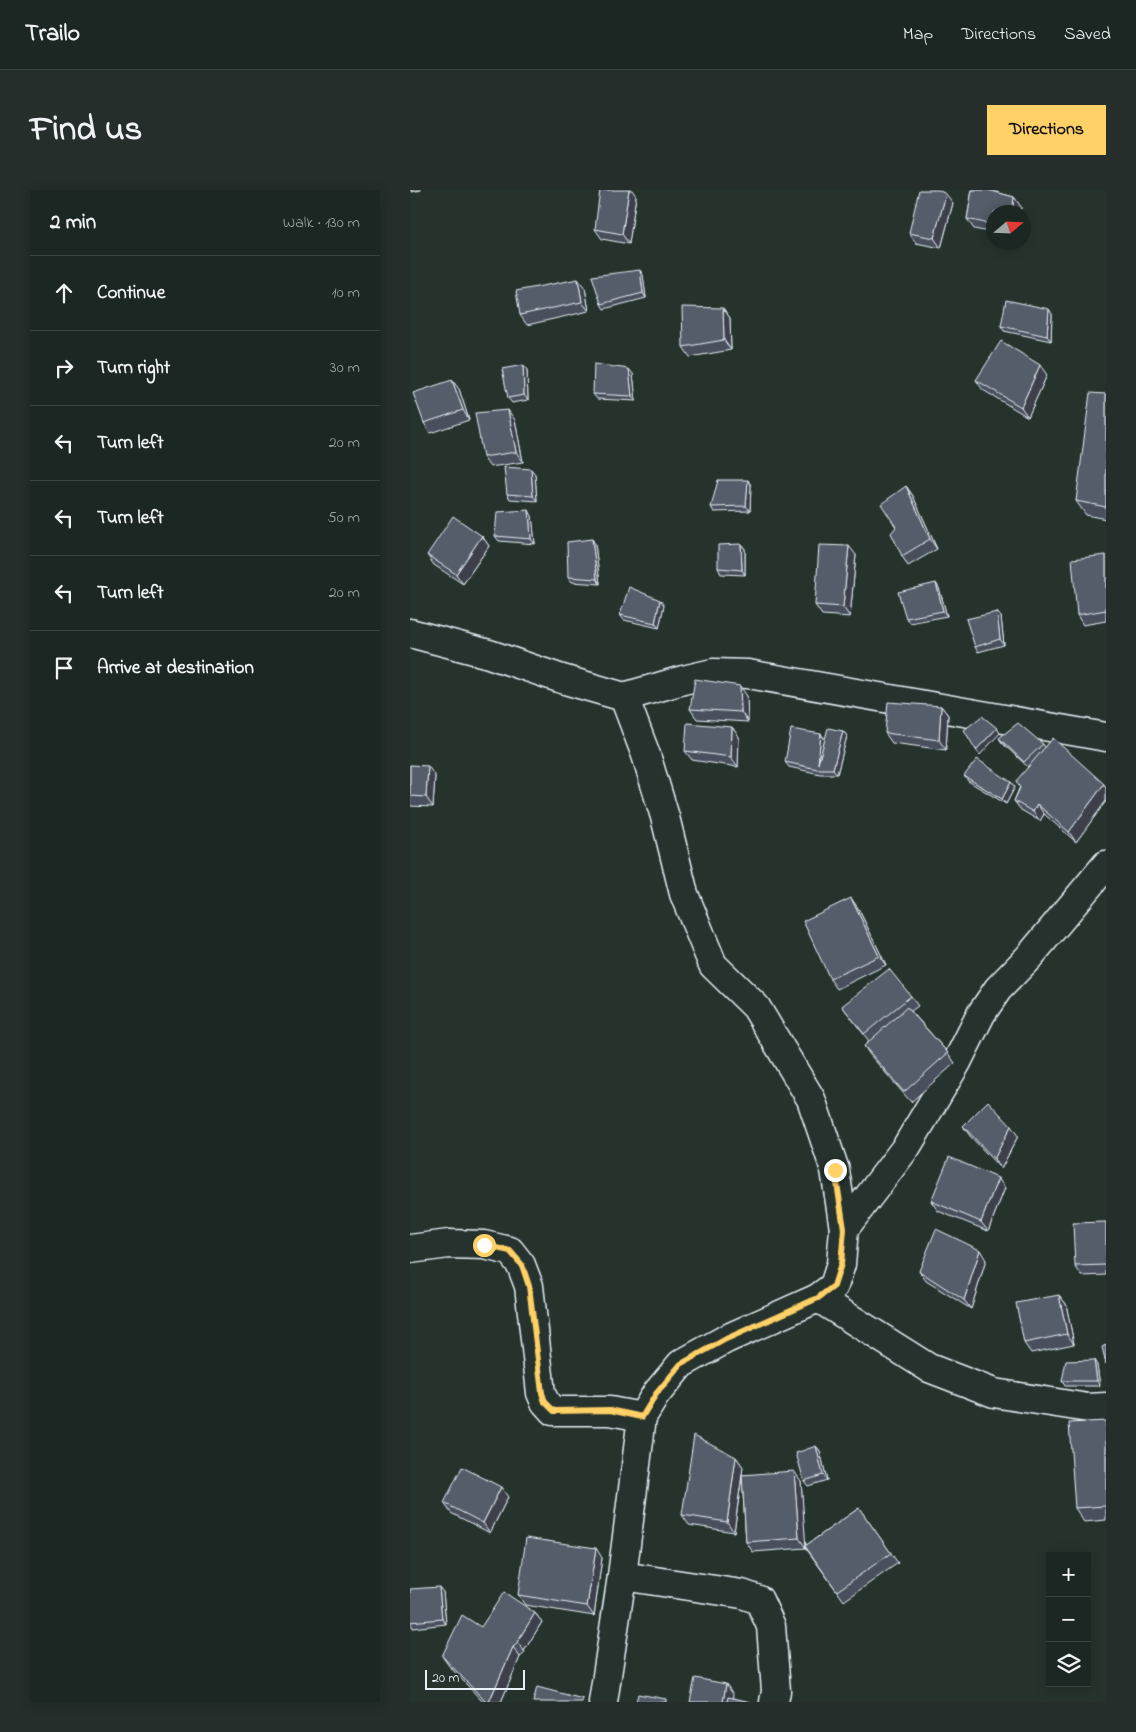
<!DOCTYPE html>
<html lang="en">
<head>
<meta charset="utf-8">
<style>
	:root { --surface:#1c2622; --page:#252e2a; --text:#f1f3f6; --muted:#a0a5a5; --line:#3a4340; --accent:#ffd166 }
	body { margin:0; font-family:"Indie Flower",sans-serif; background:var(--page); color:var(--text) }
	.controls { position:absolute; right:15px; bottom:15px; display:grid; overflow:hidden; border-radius:0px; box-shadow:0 2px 12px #0003 }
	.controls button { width:45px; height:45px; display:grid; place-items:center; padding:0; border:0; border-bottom:1px solid var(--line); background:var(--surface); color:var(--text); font:25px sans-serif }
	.compass { position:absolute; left:576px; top:15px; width:45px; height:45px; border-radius:50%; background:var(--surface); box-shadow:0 2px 12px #0003; rotate:71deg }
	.scale { position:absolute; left:15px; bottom:12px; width:100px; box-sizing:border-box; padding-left:5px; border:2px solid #e8f1f8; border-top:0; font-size:14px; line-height:18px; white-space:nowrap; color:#e8f1f8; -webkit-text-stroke:4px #26332d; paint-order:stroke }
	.stop { position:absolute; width:15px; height:15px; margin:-11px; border:4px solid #ffd166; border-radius:50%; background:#fff }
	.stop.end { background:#ffd166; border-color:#fff; box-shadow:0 1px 5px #0008 }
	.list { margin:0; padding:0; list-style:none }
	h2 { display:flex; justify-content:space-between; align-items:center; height:65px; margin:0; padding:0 20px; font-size:21px }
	h2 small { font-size:16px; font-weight:400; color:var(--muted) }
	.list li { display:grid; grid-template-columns:32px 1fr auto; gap:15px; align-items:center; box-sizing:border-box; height:75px; padding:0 20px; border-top:1px solid var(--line) }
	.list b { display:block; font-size:19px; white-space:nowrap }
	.list em { font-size:16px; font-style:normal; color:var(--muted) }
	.icon { flex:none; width:28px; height:28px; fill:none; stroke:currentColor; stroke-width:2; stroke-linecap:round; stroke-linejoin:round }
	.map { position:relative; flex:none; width:696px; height:1512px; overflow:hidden; border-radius:0px }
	header { display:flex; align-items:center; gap:30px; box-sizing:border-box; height:70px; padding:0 25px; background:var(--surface); border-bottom:1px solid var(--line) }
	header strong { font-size:24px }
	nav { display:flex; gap:28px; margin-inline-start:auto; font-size:18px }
	.intro { display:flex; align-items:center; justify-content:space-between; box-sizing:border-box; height:120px; padding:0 30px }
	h1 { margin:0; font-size:35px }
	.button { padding:12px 22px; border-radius:0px; background:var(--accent); color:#111; font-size:18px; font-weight:700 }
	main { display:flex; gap:30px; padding:0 30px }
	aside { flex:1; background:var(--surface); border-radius:0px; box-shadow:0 2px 12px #0003 }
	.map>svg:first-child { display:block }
</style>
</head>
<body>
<header>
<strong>Trailo</strong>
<nav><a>Map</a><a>Directions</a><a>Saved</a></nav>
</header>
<div class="intro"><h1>Find us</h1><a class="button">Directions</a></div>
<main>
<aside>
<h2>2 min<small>Walk · 130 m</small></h2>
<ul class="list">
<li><svg class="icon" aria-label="ahead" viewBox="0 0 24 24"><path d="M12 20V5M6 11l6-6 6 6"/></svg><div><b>Continue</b></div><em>10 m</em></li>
<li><svg class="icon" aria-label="right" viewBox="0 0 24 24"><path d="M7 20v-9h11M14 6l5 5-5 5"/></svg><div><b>Turn right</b></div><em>30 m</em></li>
<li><svg class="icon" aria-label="left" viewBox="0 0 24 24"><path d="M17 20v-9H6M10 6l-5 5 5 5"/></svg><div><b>Turn left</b></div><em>20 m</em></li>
<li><svg class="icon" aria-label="left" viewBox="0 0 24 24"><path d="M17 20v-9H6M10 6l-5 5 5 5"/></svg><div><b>Turn left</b></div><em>50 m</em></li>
<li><svg class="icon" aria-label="left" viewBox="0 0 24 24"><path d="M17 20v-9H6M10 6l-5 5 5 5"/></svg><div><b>Turn left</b></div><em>20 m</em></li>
<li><svg class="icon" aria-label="arrive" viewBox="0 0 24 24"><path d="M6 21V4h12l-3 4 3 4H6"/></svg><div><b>Arrive at destination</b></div></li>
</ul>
</aside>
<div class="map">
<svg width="696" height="1512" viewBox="0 0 696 1512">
	<rect width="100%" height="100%" fill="#26332d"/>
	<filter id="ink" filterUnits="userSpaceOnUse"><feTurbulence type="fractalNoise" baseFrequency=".02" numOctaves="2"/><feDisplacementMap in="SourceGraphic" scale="10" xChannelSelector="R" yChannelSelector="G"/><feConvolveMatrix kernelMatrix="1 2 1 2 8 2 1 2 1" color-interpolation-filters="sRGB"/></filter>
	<g filter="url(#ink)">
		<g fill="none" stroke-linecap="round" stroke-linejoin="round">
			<defs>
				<g id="street">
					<path d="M0 443 79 464 152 489 214 507 236 565 255 627 274 704 303 775 346 817 401 909 425 980 434 1039 431 1074 424 1096 408 1108 316 1149 271 1174 246 1204 232 1227 212 1386 193 1512"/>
					<path d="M214 507 273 490 303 483 338 484 696 547"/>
					<path d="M434 1039 497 956 547 872 571 824 588 799 619 767 696 675"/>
					<path d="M0 1059 39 1054 74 1055 100 1061 111 1075 119 1096 131 1203 135 1212 143 1221H200L232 1227"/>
					<path d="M408 1108 519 1178 584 1203 678 1218 696 1217"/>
					<path d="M212 1386 332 1404 349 1410 361 1436 366 1501 364 1512"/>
				</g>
			</defs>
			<use href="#street" stroke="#e8f1f8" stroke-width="31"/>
			<use href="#street" stroke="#26332d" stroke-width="28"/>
		</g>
		<g fill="#4a505c" stroke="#e8f1f8">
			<path d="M0 0H11L2 2Z"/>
			<path d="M562 0H578L604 7 611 17 610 22H584V43L564 39 557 29Z"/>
			<path d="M226 6 219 54 192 49 185 39Z"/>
			<path d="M543 13 531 58 506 53 499 43Z"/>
			<path d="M233 85 236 108 194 119 191 114Z"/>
			<path d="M175 98 179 121 117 135 110 125Z"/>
			<path d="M313 118 320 128 321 160 280 167 273 157Z"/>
			<path d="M642 124 641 151 594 141 591 136Z"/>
			<path d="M113 175 117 180 118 210 102 213 98 208Z"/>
			<path d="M223 184 226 211 187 209 183 204Z"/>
			<path d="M637 185 618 227 573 200 566 190Z"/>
			<path d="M49 199 59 230 20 243 14 233Z"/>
			<path d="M696 204V329L676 325 666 311Z"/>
			<path d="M105 230 113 272 80 277 73 267Z"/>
			<path d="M125 284 127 311 100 309 97 304Z"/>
			<path d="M341 295 340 321 304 322 301 317Z"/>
			<path d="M496 296 503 306 527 359 498 376 492 366 486 337Z"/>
			<path d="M122 326 125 354 89 351 85 346Z"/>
			<path d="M72 346 79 356 53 394 24 375 17 365Z"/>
			<path d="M182 349 185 354 190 394 162 392 158 387Z"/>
			<path d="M331 354 335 359V385L311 384 308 378Z"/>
			<path d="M446 365 440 427 412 425 405 415Z"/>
			<path d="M696 365V431L673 435 667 425Z"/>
			<path d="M529 398 537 426 500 433 496 428Z"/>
			<path d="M254 415 249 438 214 430 210 425Z"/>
			<path d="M591 427 594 455 568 462 565 457Z"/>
			<path d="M337 506 338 532 287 529 280 519Z"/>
			<path d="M531 516 538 525 536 560 482 553 475 543Z"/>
			<path d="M322 537 329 547 328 577 282 570 275 561Z"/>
			<path d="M433 541 437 546 427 584H410L379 577 375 572 411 544 415 549Z"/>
			<path d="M589 548 633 554 635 557 696 597V611L666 652 634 624 630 631 611 620 604 611 618 577 592 553Z"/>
			<path d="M0 575 25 586 23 617 0 616Z"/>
			<path d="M554 586 605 597 596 614 558 591Z"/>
			<path d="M448 718 476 775 427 799 420 789Z"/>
			<path d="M501 806 508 816 501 821 538 863 545 873 501 912 460 865 454 856 459 851 432 816Z"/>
			<path d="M553 936 608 946 591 979 560 946Z"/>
			<path d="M595 998 578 1041 528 1021 521 1011Z"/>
			<path d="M696 1032V1085L672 1086 665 1076Z"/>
			<path d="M576 1070 561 1119 516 1091 509 1081Z"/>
			<path d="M649 1105 656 1114 664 1154 621 1163 614 1153Z"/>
			<path d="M687 1175 690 1196H655L652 1191Z"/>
			<path d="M696 1231V1330L674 1332 665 1318Z"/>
			<path d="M406 1256 410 1261 417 1290 398 1296 394 1291Z"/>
			<path d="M326 1267 333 1277 332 1285 391 1291 395 1356 449 1318 488 1373 434 1411 395 1357 396 1358 343 1362 336 1352 332 1286 324 1342 279 1335 272 1325Z"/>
			<path d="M98 1307 80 1343 41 1323 34 1313Z"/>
			<path d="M192 1368 184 1426 115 1415 108 1405Z"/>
			<path d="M33 1402 36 1434 3 1438 0 1432Z"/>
			<path d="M125 1423 132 1432 114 1461 115 1463 110 1467 91 1512H73L39 1476 32 1466 71 1437Z"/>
		</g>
		<g fill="#3c414b" stroke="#e8f1f8">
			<path d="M219 0H222L226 6 219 54 212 44Z"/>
			<path d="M536 4 543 13 531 58 524 48Z"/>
			<path d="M604 7 611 17 610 22H602Z"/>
			<path d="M230 80 233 85 236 108 233 103Z"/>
			<path d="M168 89 175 98 179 121 172 112Z"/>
			<path d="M313 118 320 128 321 160 314 150Z"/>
			<path d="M639 119 642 124 641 151 637 146Z"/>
			<path d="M113 175 117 180 118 210 114 205Z"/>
			<path d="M630 175 637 185 618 227 611 217Z"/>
			<path d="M219 179 223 184 226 211 222 206Z"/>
			<path d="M42 190 49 199 59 230 53 220Z"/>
			<path d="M98 220 105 230 113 272 106 262Z"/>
			<path d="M121 279 125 284 127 311 123 306Z"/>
			<path d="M338 290 341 295 340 321 336 316Z"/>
			<path d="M496 296 503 306 527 359 520 349Z"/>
			<path d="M119 320 122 326 125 354 121 349Z"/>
			<path d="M72 346 79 356 53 394 46 384Z"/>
			<path d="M182 349 185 354 190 394 187 389Z"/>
			<path d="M331 354 335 359V385L332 380Z"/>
			<path d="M439 356 446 365 440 427 433 417Z"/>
			<path d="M526 393 529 398 537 426 533 421Z"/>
			<path d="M250 410 254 415 249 438 245 433Z"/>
			<path d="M587 422 591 427 594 455 590 449Z"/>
			<path d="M330 496 337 506 338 532 331 522Z"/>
			<path d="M531 516 538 525 536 560 529 550Z"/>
			<path d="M322 537 329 547 328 577 321 567Z"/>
			<path d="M587 538 590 543 570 565 566 560Z"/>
			<path d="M433 541 437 546 427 584 423 579Z"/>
			<path d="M411 544 415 550 408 574Z"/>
			<path d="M18 576 25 586 23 617 16 607Z"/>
			<path d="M601 592 605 597 596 614 592 609Z"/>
			<path d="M694 594 696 597V611L666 652 659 642Z"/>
			<path d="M627 614 634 624 630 631 623 622Z"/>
			<path d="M441 708 448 718 476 775 469 766Z"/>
			<path d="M601 936 608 946 591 979 584 969Z"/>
			<path d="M588 988 595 998 578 1041 571 1032Z"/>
			<path d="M570 1060 576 1070 561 1119 554 1110Z"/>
			<path d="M649 1105 656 1114 664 1154 657 1144Z"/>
			<path d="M684 1170 687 1175 690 1196 687 1191Z"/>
			<path d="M406 1256 410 1261 417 1290 413 1285Z"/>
			<path d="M326 1267 333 1277 324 1342 317 1332Z"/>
			<path d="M384 1281 391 1291 396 1358 389 1348Z"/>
			<path d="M91 1297 98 1307 80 1343 73 1333Z"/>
			<path d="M186 1358 192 1368 184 1426 177 1416Z"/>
			<path d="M29 1397 33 1402 36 1434 32 1429Z"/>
			<path d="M125 1423 132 1432 114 1461 108 1453 107 1452Z"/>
			<path d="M103 1457 110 1467 91 1512H79Z"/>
			<path d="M316 1494 323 1504 322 1512H313Z"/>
		</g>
		<g fill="#565d6b" stroke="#e8f1f8">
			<path d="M190 0H219L212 44 185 39Z"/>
			<path d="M509 0H528L536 4 524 48 499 43Z"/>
			<path d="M562 0H578L604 7 602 22H584V35L557 29Z"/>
			<path d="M230 80 233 103 191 114 182 86Z"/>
			<path d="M168 89 172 112 110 125 106 101Z"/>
			<path d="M596 110 639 119 637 146 591 136Z"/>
			<path d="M272 117 313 118 314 150 273 157Z"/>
			<path d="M591 151 630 175 611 217 566 190Z"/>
			<path d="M184 174 219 179 222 206 183 204Z"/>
			<path d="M113 175 114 205 98 208 92 179Z"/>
			<path d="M42 190 53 220 14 233 3 203Z"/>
			<path d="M680 203 696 204V317L666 311Z"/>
			<path d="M98 220 106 262 73 267 65 223Z"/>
			<path d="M94 277 121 279 123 306 97 304Z"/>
			<path d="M308 290H338L336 316 301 317Z"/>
			<path d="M496 296 520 349 492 366 481 343 486 337 471 314Z"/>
			<path d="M119 320 121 349 85 346 87 322Z"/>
			<path d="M43 326 72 346 46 384 17 365Z"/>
			<path d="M182 349 187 389 158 387 157 352Z"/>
			<path d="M331 354 332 380 308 378V355Z"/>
			<path d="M409 355 439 356 433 417 405 415Z"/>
			<path d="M696 365V420L667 425 662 369Z"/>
			<path d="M526 393 533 421 496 428 488 402Z"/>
			<path d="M219 397 250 410 245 433 210 425Z"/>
			<path d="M587 422 590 449 565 457 556 429Z"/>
			<path d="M285 489 330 496 331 522 280 519Z"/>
			<path d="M478 512 531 516 529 550 475 543Z"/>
			<path d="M572 526 587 538 566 560 554 540Z"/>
			<path d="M277 533 322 537 321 567 275 561Z"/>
			<path d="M608 533 633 554 614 572 589 548Z"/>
			<path d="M418 538 433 541 423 579H407L375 572 381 539 411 544 408 574Z"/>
			<path d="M643 548 694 594 659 642 627 614 623 622 604 611 610 598 606 591Z"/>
			<path d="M567 569 601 592 592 609 554 586Z"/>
			<path d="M0 575 18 576 16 607 0 606Z"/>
			<path d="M441 708 469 766 420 789 393 731Z"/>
			<path d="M479 779 501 806 454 844 432 816Z"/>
			<path d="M497 817 538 863 494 902 454 856Z"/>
			<path d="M578 911 601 936 584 969 553 936Z"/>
			<path d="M539 967 588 988 571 1032 521 1011Z"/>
			<path d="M696 1032V1075L665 1076 663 1033Z"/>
			<path d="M526 1039 570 1060 554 1110 509 1081Z"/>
			<path d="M649 1105 657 1144 614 1153 606 1113Z"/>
			<path d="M696 1155V1174L692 1157Z"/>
			<path d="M684 1170 687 1191H652L656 1171Z"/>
			<path d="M696 1231V1316L665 1318 659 1233Z"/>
			<path d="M284 1245 326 1267 317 1332 272 1325Z"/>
			<path d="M406 1256 413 1285 394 1291 386 1263Z"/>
			<path d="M52 1277 91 1297 73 1333 34 1313Z"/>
			<path d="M384 1281 389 1348 336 1352 332 1285Z"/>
			<path d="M449 1318 481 1363 427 1401 395 1356Z"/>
			<path d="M116 1348 186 1358 177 1416 108 1405Z"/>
			<path d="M29 1397 32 1429 0 1432V1399Z"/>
			<path d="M94 1402 125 1423 107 1452 108 1453 103 1457 79 1512H76L32 1466 52 1425 71 1437Z"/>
			<path d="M285 1488 316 1494 313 1512H280Z"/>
			<path d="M127 1497 173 1509 172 1512H123Z"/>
			<path d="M228 1504 256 1509V1512H226Z"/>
			<path d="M318 1507 341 1512H317Z"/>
		</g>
	</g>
	<g fill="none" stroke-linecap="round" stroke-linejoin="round" filter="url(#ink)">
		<path stroke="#ffd166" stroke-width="6" d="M74 1055 100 1061 112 1075 119 1096 132 1203 135 1212 144 1221 200 1220 232 1227 246 1204 271 1174 316 1149 408 1108 424 1096 431 1074 434 1039 425 980"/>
	</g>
</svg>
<div class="controls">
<button>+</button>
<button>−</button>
<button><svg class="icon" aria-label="layers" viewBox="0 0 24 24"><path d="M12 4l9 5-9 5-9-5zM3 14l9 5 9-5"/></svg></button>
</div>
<svg class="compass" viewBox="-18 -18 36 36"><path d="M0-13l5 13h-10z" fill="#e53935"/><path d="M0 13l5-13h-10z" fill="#a0a5a5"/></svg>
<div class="scale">20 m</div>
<div class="stop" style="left:74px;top:1055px"></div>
<div class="stop end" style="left:425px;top:980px"></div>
</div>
</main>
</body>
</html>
